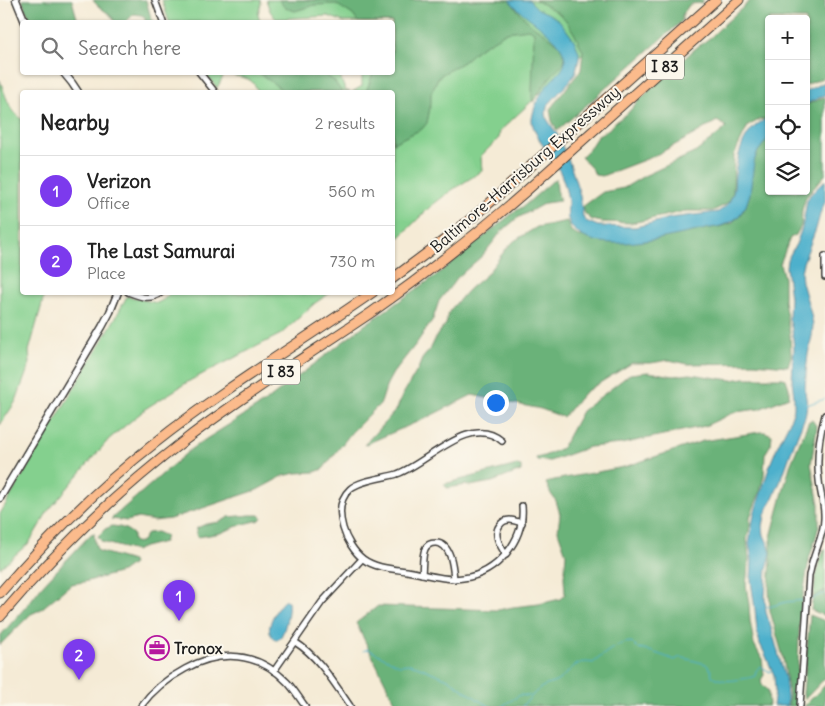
<!DOCTYPE html>
<html lang="en">
<head>
<meta charset="utf-8">
<style>
	:root { --surface:#fff; --page:#f2f2f2; --text:#222; --muted:#767676; --line:#e0e0e0; --accent:#7c3aed }
	body { margin:0; font-family:Delius,sans-serif; background:var(--page); color:var(--text) }
	.controls { position:absolute; right:15px; top:15px; display:grid; overflow:hidden; border-radius:5px; box-shadow:0 1px 4px #0004 }
	.controls button { width:45px; height:45px; display:grid; place-items:center; padding:0; border:0; border-bottom:1px solid var(--line); background:var(--surface); color:var(--text); font:25px sans-serif }
	.you { position:absolute; left:495px; top:402px; width:18px; height:18px; margin:-12px; border:4px solid #fff; border-radius:50%; background:#1a73e8; box-shadow:0 0 0 8px #1a73e833 }
	.badge { display:grid; place-items:center; width:32px; height:32px; border-radius:50%; background:var(--accent); color:#fff; font-size:16px; font-weight:700 }
	.pin { position:absolute; translate:-50% -41px; filter:drop-shadow(0 1px 2px #0008) }
	.pin::after { content:''; position:absolute; top:26px; width:18px; height:15px; background:inherit; clip-path:polygon(0 0,100% 0,50% 100%) }
	.list { margin:0; padding:0; list-style:none }
	h2 { display:flex; justify-content:space-between; align-items:center; height:65px; margin:0; padding:0 20px; font-size:21px }
	h2 small { font-size:16px; font-weight:400; color:var(--muted) }
	.list li { display:grid; grid-template-columns:32px 1fr auto; gap:15px; align-items:center; box-sizing:border-box; height:70px; padding:0 20px; border-top:1px solid var(--line) }
	.list b { display:block; font-size:19px; white-space:nowrap }
	.list p { margin:0; font-size:16px; white-space:nowrap; color:var(--muted) }
	.list em { font-size:16px; font-style:normal; color:var(--muted) }
	.icon { flex:none; width:28px; height:28px; fill:none; stroke:currentColor; stroke-width:2; stroke-linecap:round; stroke-linejoin:round }
	.map { position:relative; flex:none; width:825px; height:706px; overflow:hidden }
	.search { position:absolute; background:var(--surface); box-shadow:0 1px 4px #0004; left:20px; top:20px; width:375px; height:55px; display:flex; align-items:center; gap:12px; box-sizing:border-box; padding:0 18px; border-radius:5px; color:var(--muted); font-size:19px }
	.panel { position:absolute; background:var(--surface); box-shadow:0 1px 4px #0004; left:20px; top:90px; width:375px; height:205px; border-radius:5px }
	.map>svg:first-child { display:block }
</style>
</head>
<body>
<div class="map">
<svg width="825" height="706" viewBox="0 0 825 706">
	<rect width="100%" height="100%" fill="#fbf7ec"/>
	<filter id="ink" filterUnits="userSpaceOnUse"><feTurbulence type="fractalNoise" baseFrequency=".02" numOctaves="2"/><feDisplacementMap in="SourceGraphic" scale="10" xChannelSelector="R" yChannelSelector="G"/><feConvolveMatrix kernelMatrix="1 2 1 2 8 2 1 2 1" color-interpolation-filters="sRGB"/></filter>
	<filter id="wash" filterUnits="userSpaceOnUse"><feTurbulence type="fractalNoise" baseFrequency=".0096" numOctaves="4" result="noise"/><feDisplacementMap in="SourceGraphic" scale="20" xChannelSelector="R" yChannelSelector="G"/><feGaussianBlur stdDeviation="1.12" result="paint"/><feColorMatrix in="noise" values="0 0 0 0 0 0 0 0 0 0 0 0 0 0 0 0 0 1.4 0 .05"/><feComposite in="paint" operator="in"/></filter>
	<g filter="url(#wash)">
		<rect width="100%" height="100%" fill="#f5ebd6"/>
		<g fill="#84d08e" stroke="#507655">
			<path d="M162 0H260L261 3 258 14 259 19 266 22H169Z"/>
			<path d="M266 0H628L635 4 500 131 499 138 481 156 482 171 452 190 431 206 400 237 393 236 392 92H352L362 86V73L392 72V22H344L328 16 276 19 270 11Z"/>
			<path d="M205 73H339L345 90 350 92H258C252 74 240 79 225 73L217 88Z"/>
			<path d="M0 80C5 94 9 111 22 119V292L45 293 29 351 30 363 16 401 0 425Z"/>
			<path d="M170 293H330L315 303 281 334 191 380 148 407 109 439 48 511 29 543 0 568V514L116 317 127 296 157 303 163 300Z"/>
			<path d="M824 549H825V607L812 605 816 576Z"/>
		</g>
		<g fill="#6bb279" stroke="#44674a">
			<path d="M22 0H72L78 22H32L26 11Z"/>
			<path d="M93 0H146L151 18 154 22H145V17L141 15 134 14 126 22H115C110 11 99 10 93 0Z"/>
			<path d="M279 0H510C515 8 523 17 530 23 539 32 571 46 564 62 562 67 557 70 554 73 546 82 539 92 533 102L532 98V90L534 32 529 29 507 32 478 49 463 62 441 75 437 80 431 93V103L427 123 422 129 393 143 392 92H366L373 73 392 72V22H358L353 15 336 4 315 5 295 11 285 8Z"/>
			<path d="M535 0H704L701 3 690 4 682 15V21L557 131 552 121 550 109 581 70 583 51 574 33 565 19 557 12Z"/>
			<path d="M751 0H825V77L806 85V19H769V118L759 120 748 126 734 155 733 192 730 200 725 205 713 211H686L632 223 602 222 592 220 585 214 582 207 603 192 624 188 644 176 696 152 725 129 726 127 724 125 717 121 688 138 652 157 602 176 595 175 593 170 581 157 589 149 598 135 608 130 615 122 627 114 638 101 657 83 696 48 711 37 721 27Z"/>
			<path d="M259 73H323L334 81 342 92H285Z"/>
			<path d="M825 97V175L806 197 802 210 801 226 796 235 790 238 780 264 784 278V301L790 335 791 356 788 366 754 363 688 364 669 360 651 363H632L585 392 563 417 541 409 472 395 424 419 364 445 397 409 402 396 418 369 422 359 431 348 437 335 446 324 448 314 451 309 469 289 487 274 506 249 514 241 537 227 567 221 571 231 578 236 610 238 718 227 732 223 744 210 750 183 753 160 766 135 769 134V191H806V105Z"/>
			<path d="M556 178 557 190 560 201 545 203 516 219 501 232 483 255 457 278 439 301 433 319 416 344 393 373 387 384 381 403 351 433 323 469 315 472 296 473 283 476 257 490 170 519 154 521 138 518 127 521 111 519 191 449 206 439 265 402 366 324 434 277 514 212 524 206Z"/>
			<path d="M648 372 674 376 690 374 731 380 744 378H783L786 379 789 388V397L759 409 735 412 705 426 621 444 589 447 550 461 537 460 536 458 544 456 562 448 582 411 630 374Z"/>
			<path d="M812 420 817 427 811 464 819 504V525L816 537 809 559 800 614 796 706H788L789 695 783 657 770 611 769 588 771 559V537L790 466 802 437 809 421Z"/>
			<path d="M760 432H765L772 435 771 444 765 454 764 476 760 492 750 517V527L747 539 749 559 746 585 749 604 750 621 754 644 762 659 764 675 761 680 762 685 768 690 769 706H397L356 623 378 606 498 610 513 607 539 604 560 599 565 594 564 577 566 554 558 531 560 514 556 501 551 494 546 483 554 480 624 467 703 441Z"/>
			<path d="M517 465 521 466V471L492 482 470 486 467 485 447 488 444 484Z"/>
			<path d="M250 515H260L262 517 260 520 240 525 221 533 198 537 196 535 197 528 206 524 220 522 229 517Z"/>
			<path d="M112 526C122 527 125 528 133 534V540L135 542C142 544 144 538 147 533L157 532 166 536 164 542 144 547 135 551 102 542 98 536 105 529Z"/>
			<path d="M94 533C95 539 94 547 99 551L132 561 133 564 122 572 84 582 71 584 40 610 31 614 0 645V636L29 603 42 586 91 534Z"/>
			<path d="M825 590V616L811 610 813 597Z"/>
			<path d="M810 615 825 621V678L805 699 803 694Z"/>
			<path d="M825 685V706H804Z"/>
		</g>
		<g fill="#4db0cc" stroke="#346674">
			<path d="M509 0H529L538 9 549 14 559 20 574 40 579 52V59L575 74 570 81 547 106 546 113 547 119 557 134 570 164 580 195 583 217 586 221 598 226 635 227 652 223 670 218 718 212C724 208 728 205 731 198 735 191 734 183 735 175 738 151 745 127 769 118V137L757 153 754 162 750 194 746 206 738 217 731 222 721 226 711 228C678 234 590 261 570 224 566 217 568 209 568 202 567 192 564 181 560 172 553 158 531 133 532 119 534 105 541 92 550 82 556 75 565 70 565 60 564 37 522 17 509 0Z"/>
			<path d="M825 82V95L806 104V91Z"/>
			<path d="M825 180V202L821 211 816 229 803 263 801 272 802 282 811 314 813 325 812 336 808 354 806 373 805 391 807 405 805 417 794 444 782 478 765 515 763 527 764 535 769 546 771 553 767 569 765 597 766 612 773 634 785 678 787 696V706H773L775 690 774 675 765 654 760 644 757 631 755 609 751 581 752 559 749 544 754 514 771 462 778 445 789 423 794 409V397L792 380 794 349 792 329 789 318 790 298 786 267 787 260 796 244 802 228 807 201 810 195Z"/>
			<path d="M285 600 288 601C290 608 285 634 279 639 278 640 276 640 275 640 274 639 271 635 270 633 267 624 278 605 285 600Z"/>
		</g>
		<g fill="none" stroke-linecap="round" stroke-linejoin="round">
			<g stroke="#4db0cc" stroke-width="1">
				<path d="M806 405 825 399"/>
				<path d="M810 600 822 594H825"/>
				<path d="M766 606 769 607 786 602 804 600"/>
				<path d="M363 651 368 649 399 665 409 664 417 666 448 679 483 703 490 706"/>
				<path d="M502 706 520 695 530 696"/>
				<path d="M522 706C528 701 533 694 539 689 545 684 555 684 560 679 572 670 575 659 593 663 604 654 616 643 631 642L637 648 644 649 675 660 680 657 706 664 711 670 712 676C724 682 730 681 742 679 747 678 751 678 755 676L756 671 760 666 770 672 771 670"/>
			</g>
		</g>
	</g>
	<g filter="url(#ink)">
		<g fill="none" stroke-linecap="round" stroke-linejoin="round">
			<defs>
				<g id="minor">
					<path d="M155 0 163 22"/>
					<path d="M199 72 215 92"/>
					<path d="M825 256V277"/>
					<path d="M128 292C141 297 150 301 162 292"/>
					<path d="M502 441C470 413 427 464 397 474 384 478 360 480 350 489 339 499 339 514 343 528 346 539 354 552 363 559 375 568 393 569 407 571 424 574 447 581 463 578 498 574 525 539 522 506"/>
					<path d="M506 555C501 547 492 534 500 525 502 522 506 520 510 520 514 520 518 522 522 523"/>
					<path d="M422 574C423 566 422 556 425 549 427 545 430 543 435 543 451 542 453 567 454 579"/>
					<path d="M295 642C319 657 334 683 350 706"/>
					<path d="M274 671 322 602 362 559"/>
					<path d="M141 706C152 691 168 678 185 669 220 650 257 651 287 682 294 689 299 698 305 706"/>
					<path d="M800 706 809 575C811 570 811 565 813 560 817 546 824 533 824 519 825 506 820 493 819 480 816 458 819 437 825 415"/>
				</g>
				<g id="tertiary">
					<path d="M16 0 25 22"/>
					<path d="M63 72 72 83 78 92"/>
					<path d="M0 498 102 327 110 312 118 292"/>
				</g>
				<g id="motorway">
					<path d="M392 279 451 235 484 208 716 0"/>
					<path d="M0 593C47 539 98 487 155 443 224 388 300 343 373 292"/>
					<path d="M0 617C55 552 117 492 185 440 245 394 310 354 372 312 426 274 477 234 526 191L739 0"/>
				</g>
			</defs>
			<use href="#minor" stroke="#3d3b38" stroke-width="8"/>
			<use href="#tertiary" stroke="#3d3b38" stroke-width="9"/>
			<use href="#motorway" stroke="#3d3b38" stroke-width="11"/>
			<use href="#minor" stroke="#fff" stroke-width="5"/>
			<use href="#tertiary" stroke="#fff" stroke-width="6"/>
			<use href="#motorway" stroke="#fbbb8c" stroke-width="9"/>
		</g>
	</g>
	<defs>
		<symbol id="office-ring" viewBox="-11 -11 22 22"><circle r="9.5" fill="#fbf7ec" stroke="#b5179e" stroke-width="1.5"/><path d="M-6-3h4V-5.5h4V-3h4V5H-6ZM-1-4.5V-3h2v-1.5ZM-6 0V1H6V0Z" fill="#b5179e"/></symbol>
	</defs>
	<g fill-rule="evenodd">
		<use href="#office-ring" x="143" y="634" width="28" height="28"/>
	</g>
	<g text-anchor="middle" stroke-width="4" stroke-linejoin="round" paint-order="stroke">
		<g fill="#fbf7ec" stroke="#5f5e5a" stroke-width="1">
			<rect x="646" y="54.5" width="38" height="25" rx="4"/>
			<rect x="262" y="359.5" width="38" height="25" rx="4"/>
		</g>
		<g font-size="15" font-weight="bold" fill="#1c1c1c">
			<text x="665" y="72">I 83</text>
			<text x="281" y="377">I 83</text>
		</g>
		<g font-size="16" fill="#1c1c1c" stroke="#fbf7ec">
			<text transform="translate(525 169) rotate(-41)" y="6">Baltimore-Harrisburg Expressway</text>
		</g>
		<g font-size="16" font-weight="bold" fill="#1c1c1c" stroke="#fbf7ec" text-anchor="start">
			<text x="174" y="654">Tronox</text>
		</g>
	</g>
</svg>
<div class="controls">
<button>+</button>
<button>−</button>
<button><svg class="icon" aria-label="locate" viewBox="0 0 24 24"><circle cx="12" cy="12" r="6"/><path d="M12 2v4M12 18v4M2 12h4M18 12h4"/></svg></button>
<button><svg class="icon" aria-label="layers" viewBox="0 0 24 24"><path d="M12 4l9 5-9 5-9-5zM3 14l9 5 9-5"/></svg></button>
</div>
<div class="you"></div>
<div class="pin badge" style="left:179px;top:621px">1</div>
<div class="pin badge" style="left:79px;top:680px">2</div>
<div class="search"><svg class="icon" aria-label="search" viewBox="0 0 24 24"><circle cx="10" cy="10" r="6"/><path d="M15 15l6 6"/></svg>Search here</div>
<section class="panel">
<h2>Nearby<small>2 results</small></h2>
<ul class="list">
<li><span class="badge">1</span><div><b>Verizon</b><p>Office</p></div><em>560 m</em></li>
<li><span class="badge">2</span><div><b>The Last Samurai</b><p>Place</p></div><em>730 m</em></li>
</ul>
</section>
</div>
</body>
</html>
